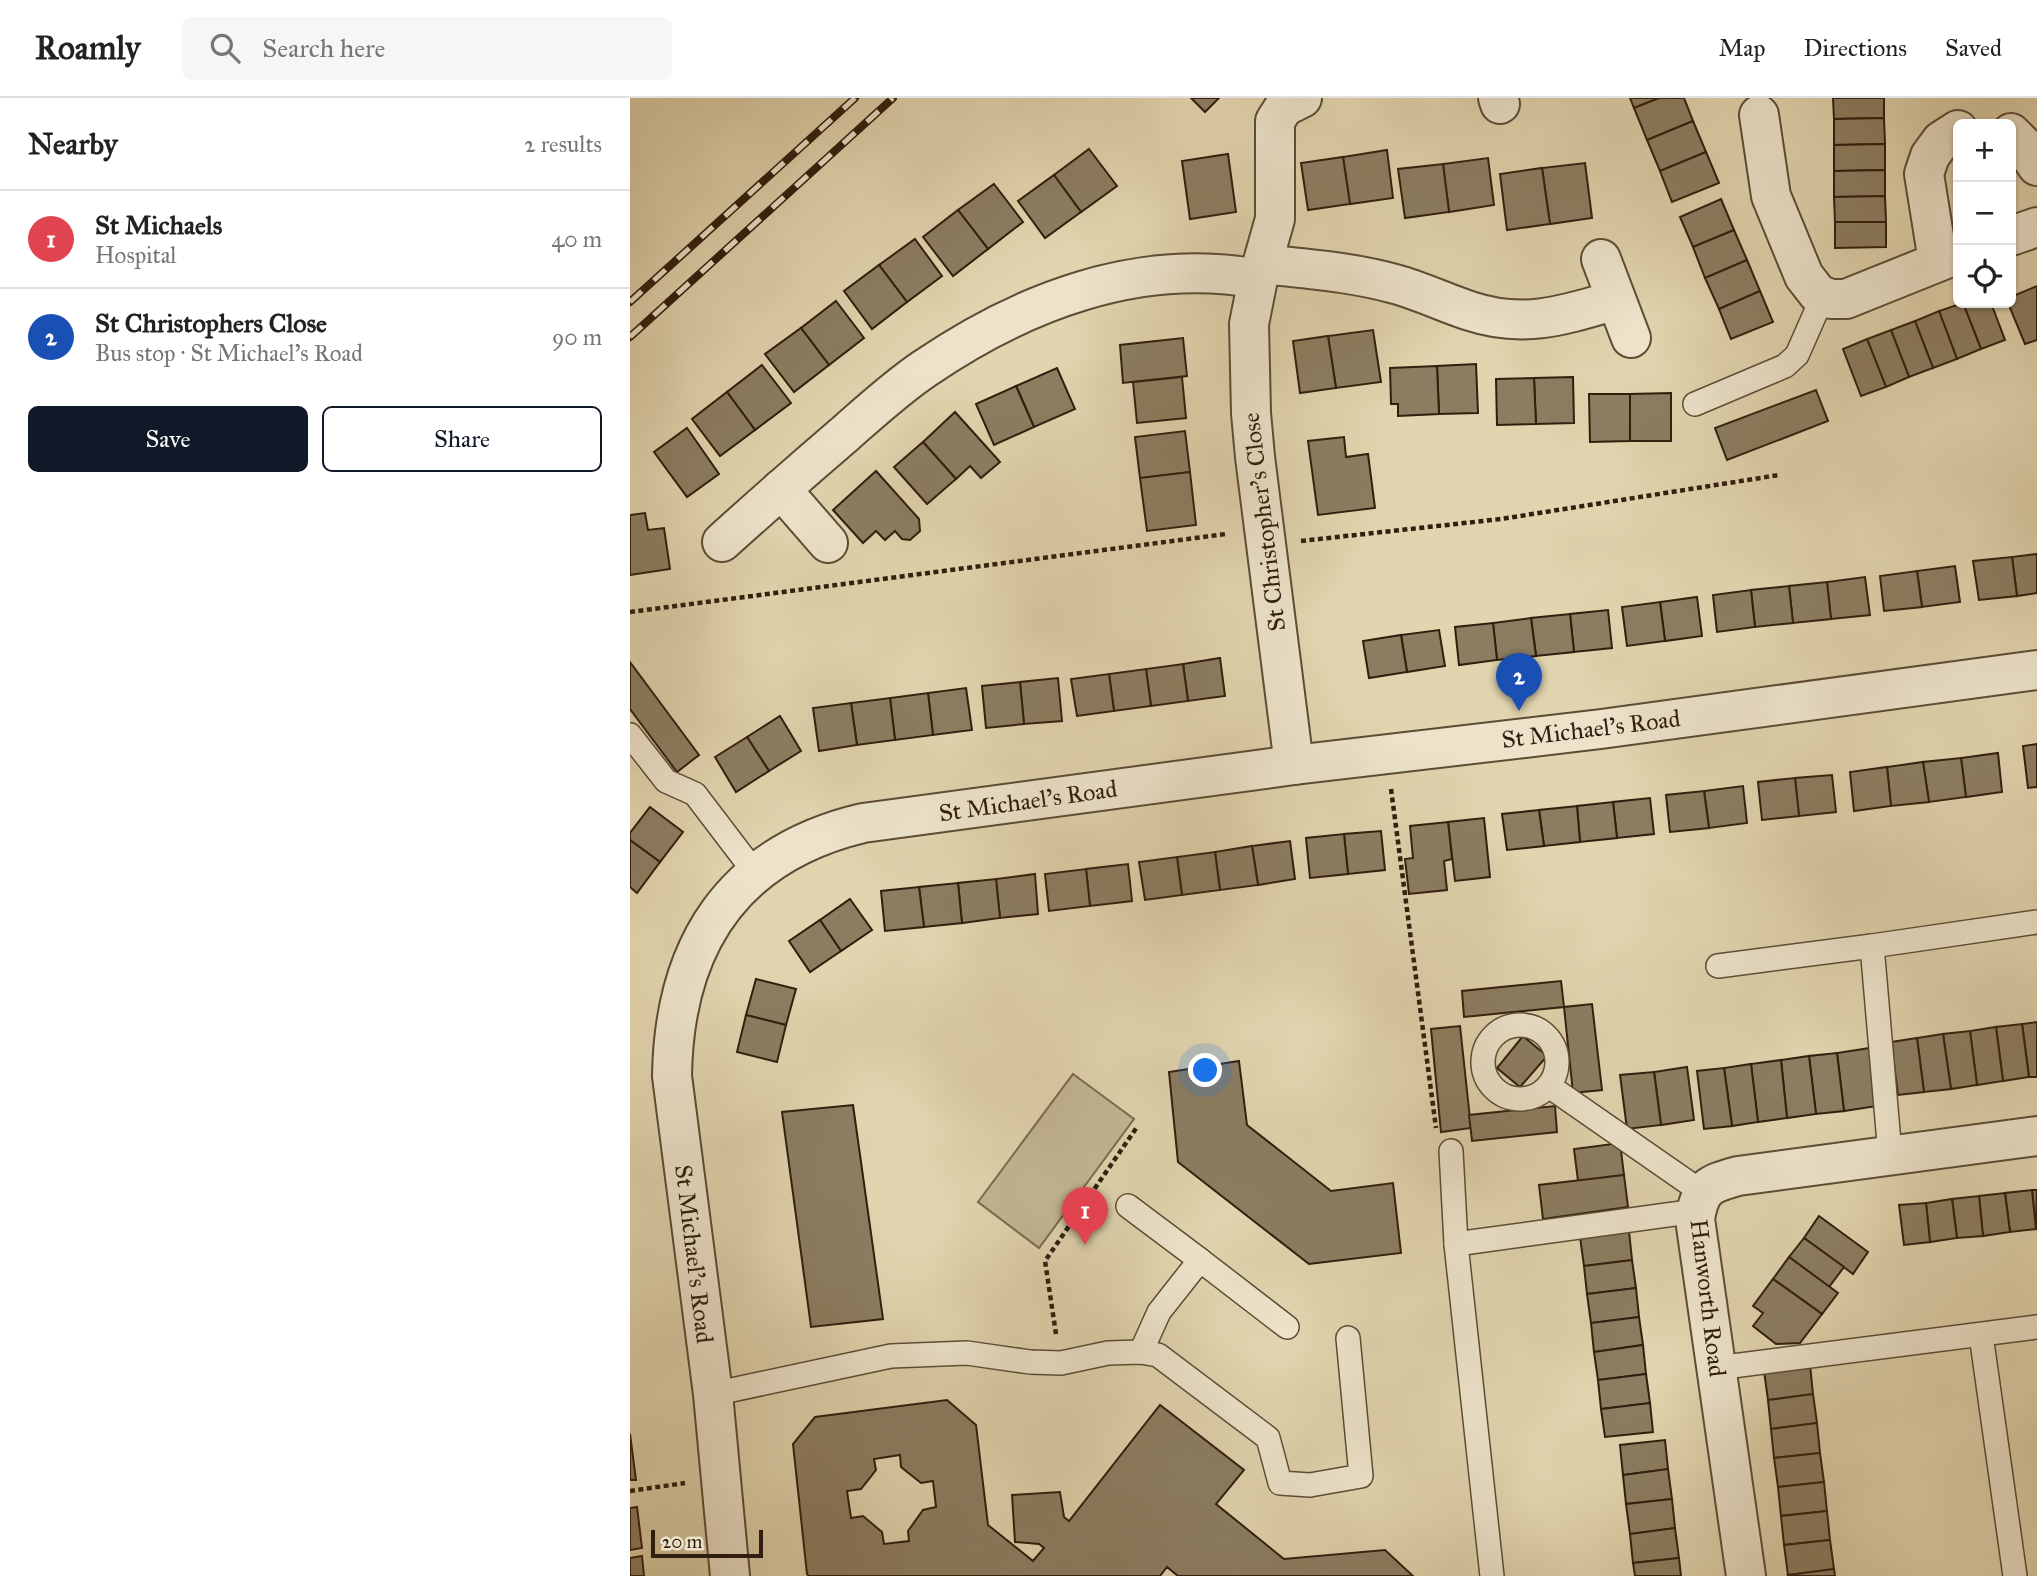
<!DOCTYPE html>
<html lang="en">
<head>
<meta charset="utf-8">
<style>
	:root { --surface:#fff; --page:#f6f6f6; --text:#222; --muted:#767676; --line:#e0e0e0; --accent:#111827 }
	body { margin:0; font-family:"IM FELL Great Primer",serif; background:var(--page); color:var(--text) }
	.controls { position:absolute; right:21px; top:21px; display:grid; overflow:hidden; border-radius:10px; box-shadow:0 2px 5px #0004 }
	.controls button { width:63px; height:63px; display:grid; place-items:center; padding:0; border:0; border-bottom:2px solid var(--line); background:var(--surface); color:var(--text); font:35px sans-serif }
	.scale { position:absolute; left:21px; bottom:18px; width:112px; box-sizing:border-box; padding-left:7px; border:4px solid #301e0e; border-top:0; font-size:19px; line-height:24px; white-space:nowrap; color:#301e0e; -webkit-text-stroke:5px #ece3ca; paint-order:stroke }
	.you { position:absolute; left:576px; top:973px; width:24px; height:24px; margin:-18px; border:5px solid #fff; border-radius:50%; background:#1a73e8; box-shadow:0 0 0 10px #1a73e833 }
	.badge { display:grid; place-items:center; width:46px; height:46px; border-radius:50%; background:var(--accent); color:#fff; font-size:23px; font-weight:700 }
	.pin { position:absolute; translate:-50% -58px; filter:drop-shadow(0 2px 4px #0008) }
	.pin::after { content:''; position:absolute; top:37px; width:24px; height:21px; background:inherit; clip-path:polygon(0 0,100% 0,50% 100%) }
	.list { margin:0; padding:0; list-style:none }
	h2 { display:flex; justify-content:space-between; align-items:center; height:91px; margin:0; padding:0 28px; font-size:30px }
	h2 small { font-size:23px; font-weight:400; color:var(--muted) }
	.list li { display:grid; grid-template-columns:46px 1fr auto; gap:21px; align-items:center; box-sizing:border-box; height:98px; padding:0 28px; border-top:2px solid var(--line) }
	.list b { display:block; font-size:26px; white-space:nowrap }
	.list p { margin:0; font-size:23px; white-space:nowrap; color:var(--muted) }
	.list em { font-size:23px; font-style:normal; color:var(--muted) }
	.actions { display:flex; gap:14px; padding:21px 28px }
	.actions a { flex:1; padding:16px 0; border:2px solid var(--accent); border-radius:10px; text-align:center; font-size:24px; color:var(--accent) }
	.actions .main { background:var(--accent); color:#fff }
	.icon { flex:none; width:38px; height:38px; fill:none; stroke:currentColor; stroke-width:2; stroke-linecap:round; stroke-linejoin:round }
	.map { position:relative; flex:none; width:1407px; height:1478px; overflow:hidden }
	header { display:flex; align-items:center; gap:42px; box-sizing:border-box; height:98px; padding:0 35px; background:var(--surface); border-bottom:2px solid var(--line) }
	header strong { font-size:33px }
	nav { display:flex; gap:38px; margin-inline-start:auto; font-size:24px }
	.search { width:490px; height:63px; background:var(--page); display:flex; align-items:center; gap:18px; box-sizing:border-box; padding:0 24px; border-radius:10px; color:var(--muted); font-size:26px }
	main { display:flex }
	aside { flex:1; background:var(--surface) }
	.map>svg:first-child { display:block }
</style>
</head>
<body>
<header>
<strong>Roamly</strong>
<div class="search"><svg class="icon" aria-label="search" viewBox="0 0 24 24"><circle cx="10" cy="10" r="6"/><path d="M15 15l6 6"/></svg>Search here</div>
<nav><a>Map</a><a>Directions</a><a>Saved</a></nav>
</header>
<main>
<aside>
<h2>Nearby<small>2 results</small></h2>
<ul class="list">
<li><span class="badge" style="background:#e0444e">1</span><div><b>St Michaels</b><p>Hospital</p></div><em>40 m</em></li>
<li><span class="badge" style="background:#1a4fb4">2</span><div><b>St Christophers Close</b><p>Bus stop · St Michael's Road</p></div><em>90 m</em></li>
</ul>
<div class="actions"><a class="main">Save</a><a>Share</a></div>
</aside>
<div class="map">
<svg width="1407" height="1478" viewBox="0 0 1407 1478">
	<rect width="100%" height="100%" fill="#e1d4ae"/>
	<filter id="stains"><feTurbulence type="fractalNoise" baseFrequency=".00286" numOctaves="4"/><feColorMatrix values="0 0 0 0 .2 0 0 0 0 .09 0 0 0 0 .02 0 0 0 .5 -.17"/></filter>
	<radialGradient id="worn" r=".72"><stop offset=".6" stop-color="#630" stop-opacity="0"/><stop offset="1" stop-color="#630" stop-opacity=".3"/></radialGradient>
	<path fill="#c3b593" stroke="#7a6a50" stroke-width="2" d="M443 976 504 1021 409 1150 348 1104Z"/>
	<g fill="#8c7d61" stroke="#301e0e" stroke-width="2" fill-rule="evenodd">
		<path d="M561 0H589L575 14Z"/>
		<path d="M1000 0H1029L1004 10Z"/>
		<path d="M1029 0H1054L1063 23 1017 42 1004 10Z"/>
		<path d="M1203 0H1254V20L1204 21Z"/>
		<path d="M1254 20 1255 46 1204 47V21Z"/>
		<path d="M1063 23 1076 54 1030 73 1017 42Z"/>
		<path d="M1255 46V72L1204 73V47Z"/>
		<path d="M459 51 487 88 451 114 424 77Z"/>
		<path d="M757 52 763 100 720 106 713 59Z"/>
		<path d="M1076 54 1089 85 1042 104 1030 73Z"/>
		<path d="M598 56 606 114 560 121 552 63Z"/>
		<path d="M713 59 720 106 678 112 671 65Z"/>
		<path d="M858 60 864 107 819 114 813 66Z"/>
		<path d="M955 65 962 120 920 126 912 70Z"/>
		<path d="M813 66 819 114 775 120 768 71Z"/>
		<path d="M912 70 920 126 877 132 870 76Z"/>
		<path d="M1255 72V98L1204 99V73Z"/>
		<path d="M424 77 451 114 415 140 388 103Z"/>
		<path d="M364 86 393 124 358 151 328 112Z"/>
		<path d="M1255 98 1256 124H1205L1204 99Z"/>
		<path d="M1091 101 1104 132 1063 149 1050 119Z"/>
		<path d="M328 112 358 151 323 178 293 139Z"/>
		<path d="M1205 124H1256V149L1205 150Z"/>
		<path d="M1104 132 1117 162 1075 180 1063 149Z"/>
		<path d="M285 141 312 178 277 204 249 167Z"/>
		<path d="M1117 162 1130 193 1089 211 1075 180Z"/>
		<path d="M249 167 277 204 242 231 214 193Z"/>
		<path d="M1407 188V242L1395 246 1378 205H1381V199Z"/>
		<path d="M1130 193 1143 224 1101 241 1089 211Z"/>
		<path d="M206 203 234 240 199 267 171 230Z"/>
		<path d="M1333 205H1361L1375 242 1351 251Z"/>
		<path d="M1333 205 1351 251 1327 261 1309 213Z"/>
		<path d="M1309 213 1327 261 1303 270 1285 223Z"/>
		<path d="M1285 223 1303 270 1279 279 1261 232Z"/>
		<path d="M171 230 199 267 164 294 135 256Z"/>
		<path d="M743 232 751 284 706 290 698 238Z"/>
		<path d="M1261 232 1279 279 1256 289 1237 241Z"/>
		<path d="M698 238 706 290 670 295 663 243Z"/>
		<path d="M553 240 557 278 493 285 490 247Z"/>
		<path d="M1237 241 1256 289 1231 298 1213 251Z"/>
		<path d="M846 266 848 315 809 316 807 268Z"/>
		<path d="M132 267 161 305 125 332 97 294Z"/>
		<path d="M807 268 809 316 768 318V306H761L760 270Z"/>
		<path d="M427 270 445 311 404 329 386 288Z"/>
		<path d="M552 279 556 320 507 325 503 284Z"/>
		<path d="M943 279 944 325 906 326 904 280Z"/>
		<path d="M904 280 906 326 867 327 866 281Z"/>
		<path d="M386 288 404 329 364 347 346 306Z"/>
		<path d="M1186 292 1198 323 1097 362 1085 330Z"/>
		<path d="M97 294 125 332 90 358 62 321Z"/>
		<path d="M1041 295V343H1000V296Z"/>
		<path d="M959 296H1000V343L960 344Z"/>
		<path d="M325 314 370 364 351 380 340 368 326 381 293 344Z"/>
		<path d="M57 330 89 376 57 399 24 354Z"/>
		<path d="M555 333 560 374 510 380 505 339Z"/>
		<path d="M714 339 716 359 738 356 745 410 688 417 678 343Z"/>
		<path d="M293 344 326 381 297 406 264 369Z"/>
		<path d="M246 373 289 421 290 433 280 442 272 441 265 433 255 442 246 433 233 445 203 412Z"/>
		<path d="M560 374 566 427 517 433 510 380Z"/>
		<path d="M15 415 18 432 34 430 40 471 0 477V417Z"/>
		<path d="M1407 456V495L1387 498 1382 459Z"/>
		<path d="M1382 459 1387 498 1349 502 1343 463Z"/>
		<path d="M1325 468 1330 504 1292 509 1287 473Z"/>
		<path d="M1287 473 1292 509 1254 513 1250 478Z"/>
		<path d="M1235 479 1240 517 1201 521 1197 484Z"/>
		<path d="M1197 484 1201 521 1163 525 1159 488Z"/>
		<path d="M1159 488 1163 525 1125 529 1121 492Z"/>
		<path d="M1121 492 1125 529 1087 534 1083 497Z"/>
		<path d="M1067 499 1072 538 1035 543 1030 504Z"/>
		<path d="M1030 504 1035 543 997 548 992 509Z"/>
		<path d="M978 512 982 550 944 554 940 516Z"/>
		<path d="M940 516 944 554 906 558 901 520Z"/>
		<path d="M901 520 906 558 867 562 863 525Z"/>
		<path d="M863 525 867 562 829 567 825 529Z"/>
		<path d="M809 532 815 568 777 574 771 537Z"/>
		<path d="M771 537 777 574 739 580 733 543Z"/>
		<path d="M590 560 595 598 558 603 553 566Z"/>
		<path d="M0 564 69 657 47 674 0 611Z"/>
		<path d="M553 566 558 603 521 608 516 571Z"/>
		<path d="M516 571 521 608 484 613 479 576Z"/>
		<path d="M479 576 484 613 447 618 441 581Z"/>
		<path d="M428 580 432 623 394 626 390 584Z"/>
		<path d="M390 584 394 626 356 630 352 588Z"/>
		<path d="M336 590 342 632 303 637 298 595Z"/>
		<path d="M298 595 303 637 265 642 260 600Z"/>
		<path d="M260 600 265 642 227 647 221 605Z"/>
		<path d="M221 605 227 647 189 653 183 610Z"/>
		<path d="M150 618 171 653 139 673 117 639Z"/>
		<path d="M117 639 139 673 106 694 85 659Z"/>
		<path d="M1407 646V689L1398 690 1393 648Z"/>
		<path d="M1368 655 1372 694 1336 699 1331 660Z"/>
		<path d="M1331 660 1336 699 1299 704 1293 664Z"/>
		<path d="M1293 664 1299 704 1261 708 1257 669Z"/>
		<path d="M1257 669 1261 708 1224 713 1220 674Z"/>
		<path d="M1202 677 1206 714 1169 718 1165 680Z"/>
		<path d="M1165 680 1169 718 1132 722 1128 684Z"/>
		<path d="M1113 688 1117 725 1079 730 1074 693Z"/>
		<path d="M1074 693 1079 730 1040 734 1036 697Z"/>
		<path d="M1020 700 1024 736 987 740 983 704Z"/>
		<path d="M983 704 987 740 950 744 947 708Z"/>
		<path d="M947 708 950 744 914 748 909 712Z"/>
		<path d="M20 709 53 734 30 764 0 742V735Z"/>
		<path d="M909 712 914 748 877 752 872 716Z"/>
		<path d="M854 720 860 779 825 783 818 724Z"/>
		<path d="M818 724 822 761 814 763 817 792 779 796 775 761 783 760 780 728Z"/>
		<path d="M751 733 755 772 718 776 714 736Z"/>
		<path d="M714 736 718 776 680 780 676 740Z"/>
		<path d="M0 742 30 764 7 795 0 789Z"/>
		<path d="M660 743 665 781 628 787 622 748Z"/>
		<path d="M622 748 628 787 590 792 585 754Z"/>
		<path d="M585 754 590 792 552 797 547 759Z"/>
		<path d="M547 759 552 797 515 802 509 764Z"/>
		<path d="M498 766 502 803 460 808 456 771Z"/>
		<path d="M456 771 460 808 419 813 415 776Z"/>
		<path d="M405 776 408 816 370 820 366 781Z"/>
		<path d="M366 781 370 820 332 825 328 785Z"/>
		<path d="M328 785 332 825 294 829 289 789Z"/>
		<path d="M289 789 294 829 255 833 251 793Z"/>
		<path d="M220 801 242 832 211 853 190 822Z"/>
		<path d="M190 822 211 853 180 874 159 843Z"/>
		<path d="M126 881 166 891 156 927 116 917Z"/>
		<path d="M931 883 934 909 834 919 832 893Z"/>
		<path d="M962 906 972 992 943 995 934 909Z"/>
		<path d="M116 917 156 927 147 964 107 954Z"/>
		<path d="M1407 924V979H1399L1392 926Z"/>
		<path d="M1392 926 1399 979 1373 983 1366 929Z"/>
		<path d="M830 928 841 1030 811 1034 801 931Z"/>
		<path d="M1366 929 1373 983 1347 987 1340 933Z"/>
		<path d="M1340 933 1347 987 1321 991 1313 936Z"/>
		<path d="M1313 936 1321 991 1294 994 1287 940Z"/>
		<path d="M893 938 917 958 890 989 867 970Z"/>
		<path d="M1287 940 1294 994 1268 997 1261 944Z"/>
		<path d="M1240 950 1247 1008 1214 1013 1207 955Z"/>
		<path d="M1207 955 1214 1013 1186 1016 1179 958Z"/>
		<path d="M1179 958 1186 1016 1157 1020 1151 962Z"/>
		<path d="M1151 962 1157 1020 1128 1024 1121 966Z"/>
		<path d="M609 963 617 1027 701 1093 763 1085 771 1155 679 1166 548 1064 539 974Z"/>
		<path d="M1121 966 1128 1024 1102 1028 1094 970Z"/>
		<path d="M1057 969 1064 1022 1031 1027 1024 974Z"/>
		<path d="M1094 970 1102 1028 1074 1031 1067 973Z"/>
		<path d="M1024 974 1031 1027 997 1031 990 977Z"/>
		<path d="M223 1007 253 1221 181 1229 152 1014Z"/>
		<path d="M925 1008 927 1034 842 1043 839 1017Z"/>
		<path d="M990 1045 994 1077 948 1083 944 1051Z"/>
		<path d="M994 1077 998 1109 913 1121 909 1087Z"/>
		<path d="M1402 1092H1407L1406 1131Z"/>
		<path d="M1402 1092 1406 1131 1380 1134 1375 1095Z"/>
		<path d="M1375 1095 1380 1134 1353 1138 1349 1098Z"/>
		<path d="M1349 1098 1353 1138 1327 1140 1322 1101Z"/>
		<path d="M1322 1101 1327 1140 1300 1144 1296 1105Z"/>
		<path d="M1296 1105 1300 1144 1274 1147 1269 1107Z"/>
		<path d="M1189 1118 1238 1154 1223 1176 1174 1140Z"/>
		<path d="M999 1133 1002 1162 954 1168 950 1139Z"/>
		<path d="M1174 1140 1214 1169 1199 1189 1159 1159Z"/>
		<path d="M1159 1159 1208 1195 1192 1216 1143 1181Z"/>
		<path d="M1002 1162 1006 1190 957 1196 954 1168Z"/>
		<path d="M1143 1181 1192 1216 1170 1245 1146 1246 1123 1228 1133 1215 1123 1208Z"/>
		<path d="M1006 1190 1009 1219 961 1225 957 1196Z"/>
		<path d="M1009 1219 1013 1247 964 1254 961 1225Z"/>
		<path d="M1013 1247 1016 1276 968 1282 964 1254Z"/>
		<path d="M1180 1267 1183 1296 1138 1302 1134 1273Z"/>
		<path d="M1016 1276 1020 1305 971 1311 968 1282Z"/>
		<path d="M1183 1296 1187 1325 1141 1331 1138 1302Z"/>
		<path d="M317 1302 346 1327 358 1427 403 1463 414 1450 409 1446 385 1444 382 1397 430 1394 434 1419 439 1423 530 1307 614 1372 586 1406 654 1461 755 1452 783 1478H548L537 1469 530 1478H179L177 1476 163 1346 185 1319ZM270 1357 271 1369 291 1385 303 1383 306 1409 293 1412 278 1433 279 1443 254 1446 252 1434 233 1418 221 1420 217 1393 231 1391 246 1372 244 1361Z"/>
		<path d="M1020 1305 1023 1334 975 1339 971 1311Z"/>
		<path d="M1187 1325 1190 1355 1144 1360 1141 1331Z"/>
		<path d="M0 1336 6 1382H0Z"/>
		<path d="M1035 1342 1038 1371 993 1377 990 1347Z"/>
		<path d="M1190 1355 1194 1384 1148 1389 1144 1360Z"/>
		<path d="M1038 1371 1042 1401 996 1406 993 1377Z"/>
		<path d="M1194 1384 1197 1413 1151 1418 1148 1389Z"/>
		<path d="M1042 1401 1045 1430 1000 1436 996 1406Z"/>
		<path d="M7 1409 12 1450 0 1452V1410Z"/>
		<path d="M1197 1413 1200 1442 1154 1447 1151 1418Z"/>
		<path d="M1045 1430 1049 1460 1003 1465 1000 1436Z"/>
		<path d="M1200 1442 1204 1471 1158 1477 1154 1447Z"/>
		<path d="M12 1458 14 1478H0V1460Z"/>
		<path d="M1049 1460 1051 1478H1005L1003 1465Z"/>
		<path d="M1204 1471 1205 1478H1159L1158 1477Z"/>
	</g>
	<g fill="none" stroke-linecap="round" stroke-linejoin="round">
		<defs>
			<g id="service">
				<path d="M1065 306 1155 268 1167 257 1193 198"/>
				<path d="M0 637 36 683 65 696 126 776"/>
				<path d="M1242 848 1407 824"/>
				<path d="M1088 868 1242 848 1260 1056"/>
				<circle cx="890" cy="964" r="37"/>
				<path d="M919 988 1073 1095"/>
				<path d="M821 1053 826 1146 862 1478"/>
				<path d="M498 1108 570 1162"/>
				<path d="M826 1146 1066 1113"/>
				<path d="M1351 1237 1385 1478"/>
				<path d="M511 1254 529 1214 570 1162 657 1229"/>
				<path d="M1087 1270 1407 1229"/>
				<path d="M83 1296 261 1258 337 1255 400 1264 431 1265 478 1255 511 1254 528 1257 638 1340 650 1385 680 1387 731 1378 718 1240"/>
			</g>
			<g id="minor">
				<path d="M868 0 870 6"/>
				<path d="M1129 17 1141 98 1174 178 1188 196 1201 201H1216L1328 156"/>
				<path d="M1381 35 1393 47 1407 68"/>
				<path d="M1381 138 1407 129"/>
				<path d="M971 161 1001 240"/>
				<path d="M1308 163 1294 76 1300 58 1311 43 1328 32"/>
				<path d="M633 166C677 171 722 174 765 186 791 193 815 205 840 213 894 231 935 217 986 202"/>
				<path d="M151 391 198 445"/>
				<path d="M92 444C133 407 174 371 216 335 241 313 266 290 294 271 392 204 508 159 628 181"/>
				<path d="M664 667 625 359 621 315 619 226 628 181 645 121V23L654 9 672 0"/>
				<path d="M1116 1478 1065 1121C1070 1089 1079 1086 1108 1078L1407 1038"/>
			</g>
			<path id="tertiary" d="M100 1478 83 1296 42 978C44 848 102 756 233 725L664 667 971 631 1407 572"/>
		</defs>
		<use href="#service" stroke="#5c4c36" stroke-width="26"/>
		<use href="#minor" stroke="#5c4c36" stroke-width="42"/>
		<use href="#tertiary" stroke="#5c4c36" stroke-width="42"/>
		<g stroke="#301e0e" stroke-width="4.5" stroke-dasharray="5 3.5" stroke-linecap="butt">
			<path d="M671 443 871 421 1149 377"/>
			<path d="M0 514 596 436"/>
			<path d="M761 691 806 1030"/>
			<path d="M426 1236 415 1163 507 1029"/>
			<path d="M0 1393 55 1385"/>
		</g>
		<use href="#service" stroke="#ece3ca" stroke-width="23"/>
		<use href="#minor" stroke="#ece3ca" stroke-width="38"/>
		<use href="#tertiary" stroke="#ece3ca" stroke-width="38"/>
		<defs>
			<g id="rail">
				<path d="M0 204 225 0"/>
				<path d="M0 239 263 0"/>
			</g>
		</defs>
		<use href="#rail" stroke="#301e0e" stroke-width="8"/>
		<use href="#rail" stroke="#ece3ca" stroke-width="5" stroke-dasharray="16" stroke-linecap="butt"/>
	</g>
	<g text-anchor="middle" stroke-width="6" stroke-linejoin="round" paint-order="stroke">
		<g font-size="24" fill="#301e0e" stroke="#ece3ca">
			<text transform="translate(634 424) rotate(-97)" y="8">St Christopher's Close</text>
			<text transform="translate(961 631) rotate(-7)" y="8">St Michael's Road</text>
			<text transform="translate(398 703) rotate(-8)" y="8">St Michael's Road</text>
			<text transform="translate(64 1156) rotate(83)" y="8">St Michael's Road</text>
			<text transform="translate(1078 1200) rotate(83)" y="8">Hanworth Road</text>
		</g>
	</g>
	<rect width="100%" height="100%" filter="url(#stains)"/>
	<rect width="100%" height="100%" fill="url(#worn)"/>
</svg>
<div class="controls">
<button>+</button>
<button>−</button>
<button><svg class="icon" aria-label="locate" viewBox="0 0 24 24"><circle cx="12" cy="12" r="6"/><path d="M12 2v4M12 18v4M2 12h4M18 12h4"/></svg></button>
</div>
<div class="scale">20 m</div>
<div class="you"></div>
<div class="pin badge" style="left:455px;top:1147px;background:#e0444e">1</div>
<div class="pin badge" style="left:889px;top:613px;background:#1a4fb4">2</div>
</div>
</main>
</body>
</html>
